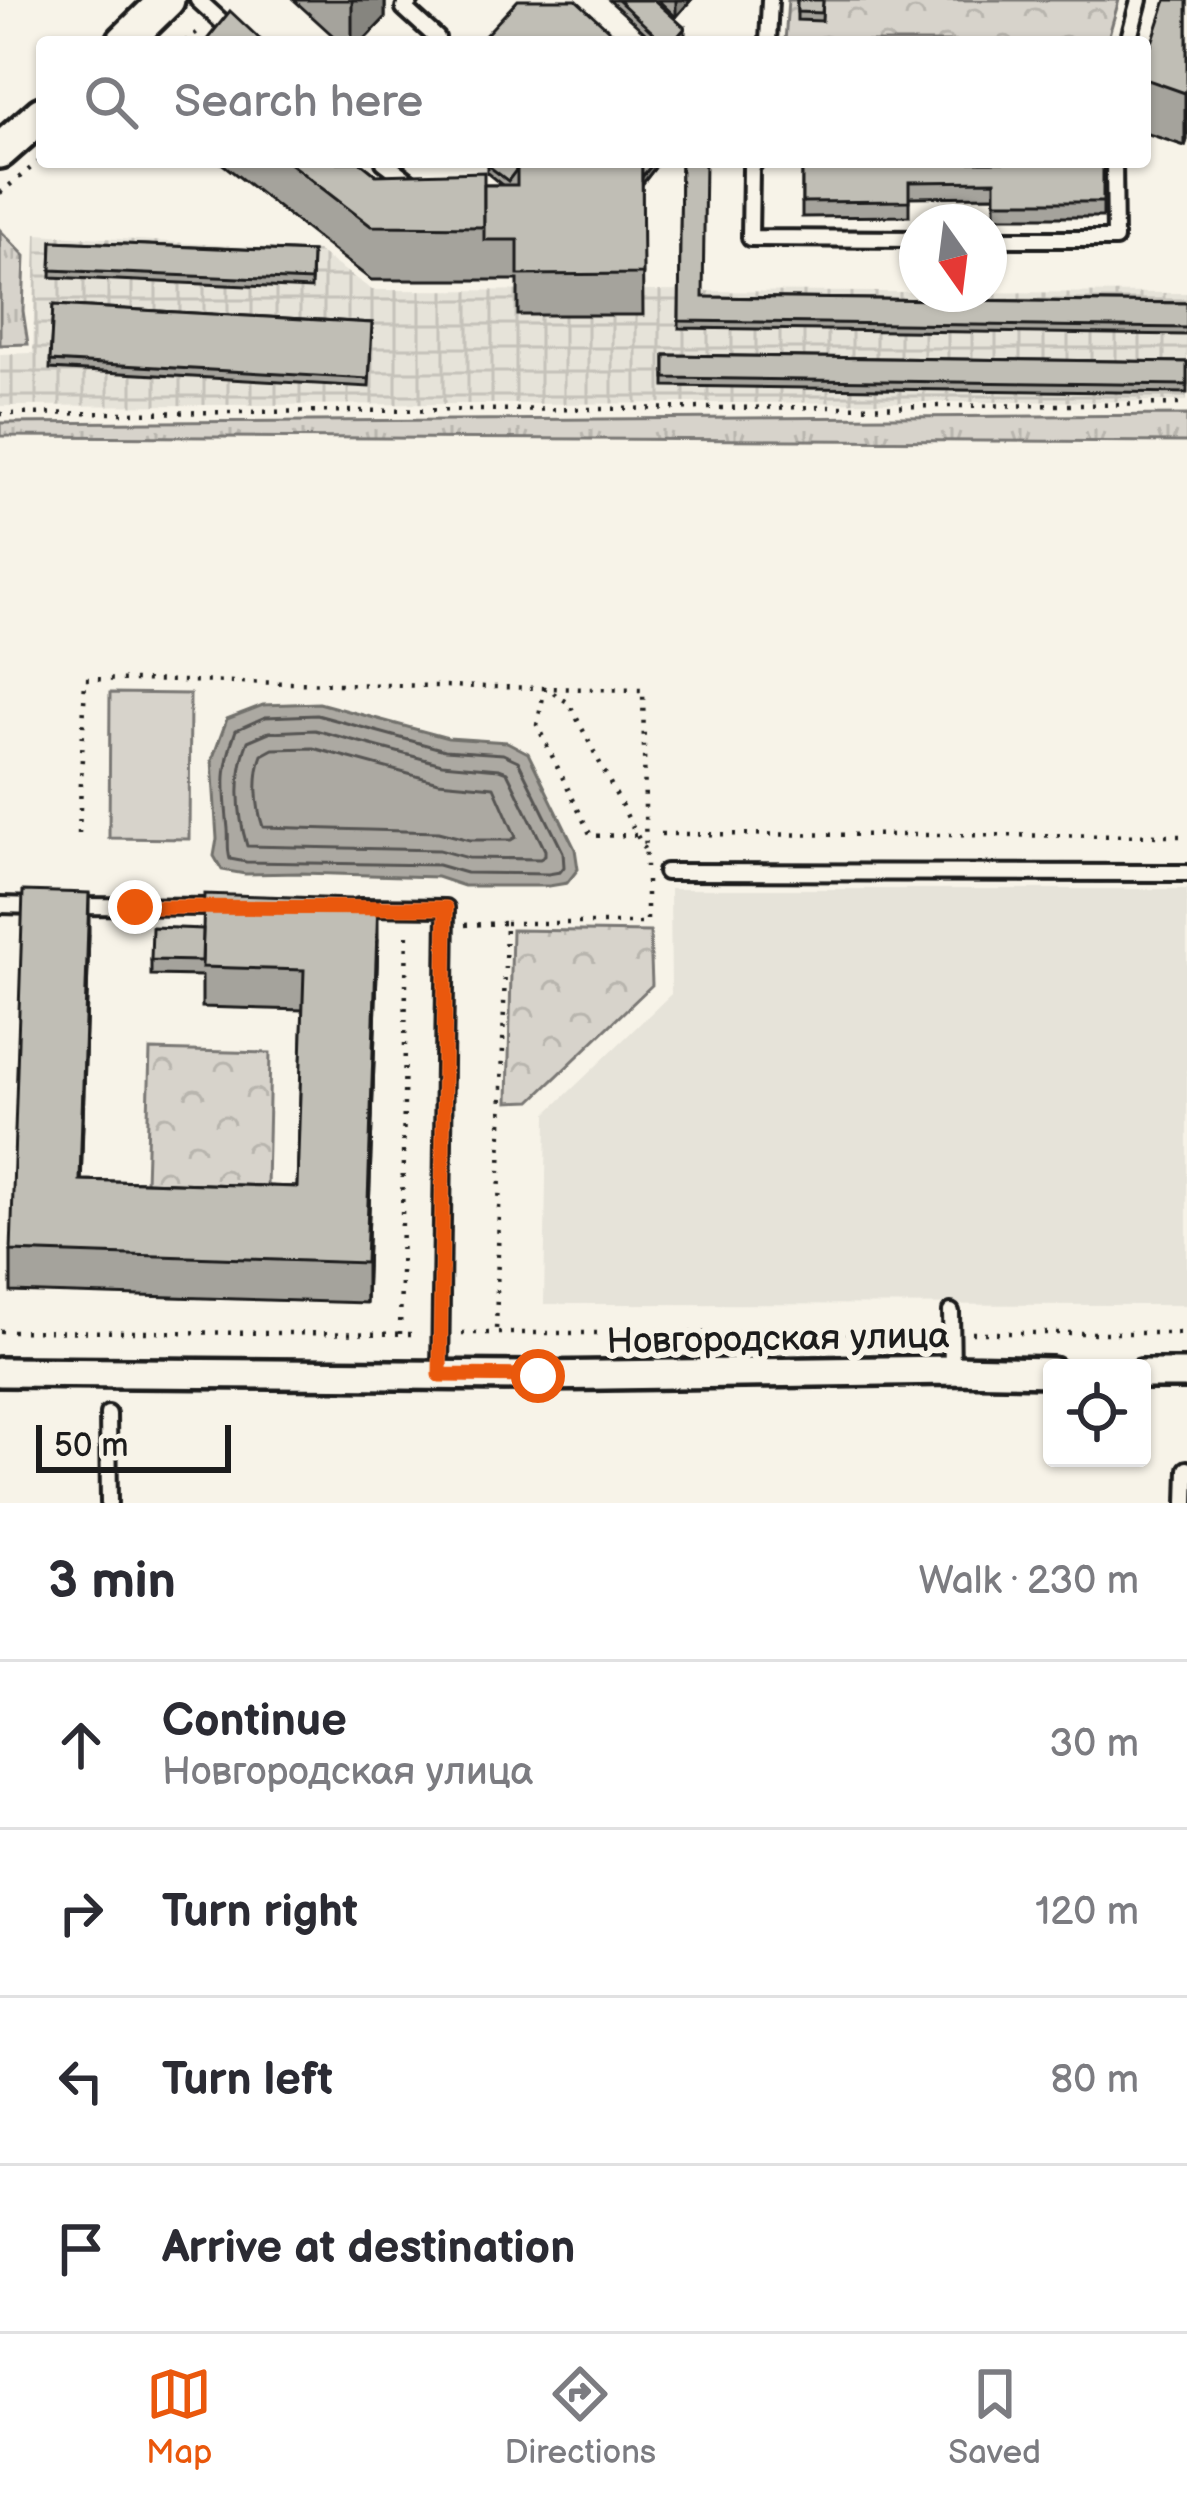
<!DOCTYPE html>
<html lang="en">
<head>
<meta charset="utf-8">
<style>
	:root { --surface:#fff; --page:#f7f7f7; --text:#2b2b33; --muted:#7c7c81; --line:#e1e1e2; --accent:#ea580c }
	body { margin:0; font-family:"Balsamiq Sans",sans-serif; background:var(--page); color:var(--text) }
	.controls { position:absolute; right:36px; bottom:36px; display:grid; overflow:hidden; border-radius:12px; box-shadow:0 3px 9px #0004 }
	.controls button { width:108px; height:108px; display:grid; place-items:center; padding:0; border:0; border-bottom:3px solid var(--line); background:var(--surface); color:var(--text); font:60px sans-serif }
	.compass { position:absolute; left:899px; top:204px; width:108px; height:108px; border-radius:50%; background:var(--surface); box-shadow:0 3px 9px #0004; rotate:166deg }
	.scale { position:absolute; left:36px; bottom:30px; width:195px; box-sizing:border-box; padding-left:12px; border:6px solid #1c1c1c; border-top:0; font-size:33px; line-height:42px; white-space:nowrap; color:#1c1c1c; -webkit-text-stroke:9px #f7f3e8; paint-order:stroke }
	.stop { position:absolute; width:36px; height:36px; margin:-27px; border:9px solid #ea580c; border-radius:50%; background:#fff }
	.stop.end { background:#ea580c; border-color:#fff; box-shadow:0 3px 12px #0008 }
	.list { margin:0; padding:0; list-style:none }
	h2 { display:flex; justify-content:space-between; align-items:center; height:156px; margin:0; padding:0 48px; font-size:51px }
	h2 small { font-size:39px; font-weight:400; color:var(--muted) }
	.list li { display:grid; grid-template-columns:78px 1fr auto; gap:36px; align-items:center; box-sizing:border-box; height:168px; padding:0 48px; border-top:3px solid var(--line) }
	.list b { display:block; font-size:45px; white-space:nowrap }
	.list p { margin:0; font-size:39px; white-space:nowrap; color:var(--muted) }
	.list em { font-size:39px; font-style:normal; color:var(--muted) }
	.icon { flex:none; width:66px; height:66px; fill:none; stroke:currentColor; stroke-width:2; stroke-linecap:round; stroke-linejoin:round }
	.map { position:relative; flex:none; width:1187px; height:1503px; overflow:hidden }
	.search { position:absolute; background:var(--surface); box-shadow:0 3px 9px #0004; left:36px; right:36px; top:36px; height:132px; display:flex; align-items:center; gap:30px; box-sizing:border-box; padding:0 42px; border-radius:12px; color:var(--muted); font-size:45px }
	.sheet { height:828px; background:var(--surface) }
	nav { display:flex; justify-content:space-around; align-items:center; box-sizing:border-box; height:168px; border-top:3px solid var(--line); background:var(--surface); font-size:33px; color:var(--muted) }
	nav a { display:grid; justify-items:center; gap:6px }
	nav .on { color:var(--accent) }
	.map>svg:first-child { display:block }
</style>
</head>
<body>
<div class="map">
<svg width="1187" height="1503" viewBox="0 0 1187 1503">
	<defs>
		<pattern id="industrial-grid" width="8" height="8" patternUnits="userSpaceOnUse" patternTransform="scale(3)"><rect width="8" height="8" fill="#e6e3d9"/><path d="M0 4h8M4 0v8" fill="none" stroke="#c5c2ba"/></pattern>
		<pattern id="grass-tufts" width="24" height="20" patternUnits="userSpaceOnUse" patternTransform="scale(3)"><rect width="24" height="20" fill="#d7d3cb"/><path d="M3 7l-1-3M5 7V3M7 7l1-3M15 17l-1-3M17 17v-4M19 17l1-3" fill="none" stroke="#b8b5ae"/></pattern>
		<pattern id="park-crowns" width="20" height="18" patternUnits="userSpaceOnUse" patternTransform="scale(3)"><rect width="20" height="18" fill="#d7d3cb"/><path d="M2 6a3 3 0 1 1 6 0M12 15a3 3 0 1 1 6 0" fill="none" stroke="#b8b5ae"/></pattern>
	</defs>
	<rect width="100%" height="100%" fill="#f7f3e8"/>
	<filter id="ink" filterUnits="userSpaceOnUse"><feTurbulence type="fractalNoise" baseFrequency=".00833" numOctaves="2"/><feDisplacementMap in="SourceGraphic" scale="24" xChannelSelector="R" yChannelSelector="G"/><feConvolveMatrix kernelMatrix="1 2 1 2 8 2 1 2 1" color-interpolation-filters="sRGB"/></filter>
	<g filter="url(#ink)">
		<path fill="#e6e3d9" d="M670 889H1187V1305L544 1304 547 1113 671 994Z"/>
		<path fill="url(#industrial-grid)" d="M36 234 317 251 372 290 1187 293V401L0 406V354L33 353Z"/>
		<g fill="url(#grass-tufts)" stroke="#7a7874" stroke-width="3">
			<path d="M0 230 25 256 23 311 28 344 0 345Z"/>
			<path d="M1187 415V442L0 436V423Z"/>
		</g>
		<g fill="url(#park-crowns)" stroke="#7a7874" stroke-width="3">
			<path d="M788 0H1119L1107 42H785Z"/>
			<path d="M512 930 650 932 652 985 531 1101 508 1102Z"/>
			<path d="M150 1050 270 1053 267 1187 146 1184Z"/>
		</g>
		<path fill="#d7d3cb" stroke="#7a7874" stroke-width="3" d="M110 693 190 694 189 839 109 838Z"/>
		<path fill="#aca9a2" stroke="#72716c" stroke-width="3" d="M319 703 448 738 507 742 528 753 575 849 578 869 567 883 549 886H464L437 877 301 873 245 874 222 870 214 856 217 839 212 760 227 719 263 705Z"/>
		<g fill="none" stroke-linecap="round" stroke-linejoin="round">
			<g stroke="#565452" stroke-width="3">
				<path d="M317 715 445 750 503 754 518 761 563 852 564 867 560 872 548 874 466 873 438 865 246 862 230 859C227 849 229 841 228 829 224 788 221 770 236 730L265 717Z"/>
				<path d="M315 730 442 764 499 769 507 772 545 850V856L540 859 468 858 439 850 247 846C237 813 235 773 248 741L269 732Z"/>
				<path d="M313 748 438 782 494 787 516 837 511 840H470L438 832 263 827C256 806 254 776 262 755L273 749Z"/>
			</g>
			<defs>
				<g id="service">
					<path d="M198 0 244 42"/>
					<path d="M411 0 404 8 437 38 433 42"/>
					<path d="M768 42 770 0"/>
					<path d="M1128 42 1139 0"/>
					<path d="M384 162 413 184"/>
					<path d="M755 162 751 168 750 238 917 239"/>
					<path d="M989 239H1115L1114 162"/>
					<path d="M666 872 1187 873"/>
					<path d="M0 905 37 906"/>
					<path d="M71 906 217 907"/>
					<path d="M359 907 446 908 440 1375"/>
					<path d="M951 1312 952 1370"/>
					<path d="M108 1414 109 1503"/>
					<path d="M1186 1503 1187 1469"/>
				</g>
				<g id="minor">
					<path d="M0 1372 538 1376 952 1370 1052 1372"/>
					<path d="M1142 1374H1187"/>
				</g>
				<g id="tertiary">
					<path d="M124 42 167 0"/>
					<path d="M0 151 42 114"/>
				</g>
			</defs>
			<use href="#service" stroke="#1c1c1c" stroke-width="22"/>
			<use href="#minor" stroke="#1c1c1c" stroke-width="36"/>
			<use href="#tertiary" stroke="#1c1c1c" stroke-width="42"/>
			<g stroke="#1c1c1c" stroke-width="4.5" stroke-dasharray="3 9" stroke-linecap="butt">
				<path d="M185 42 202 28"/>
				<path d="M0 193 42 159"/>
				<path d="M0 414 1187 404"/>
				<path d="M79 834 85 679 643 690 646 867"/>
				<path d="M661 834 1187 836"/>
				<path d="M636 835 591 836 537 725 545 688 569 703 644 849"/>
				<path d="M506 923H647V879"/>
				<path d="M465 925 506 923 496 1333"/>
				<path d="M0 1331 420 1334"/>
				<path d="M462 1333H930"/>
				<path d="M972 1333H1187"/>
				<path d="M400 1334 407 927"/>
			</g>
			<use href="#service" stroke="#f7f3e8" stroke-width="14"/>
			<use href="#minor" stroke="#f7f3e8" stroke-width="27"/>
			<use href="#tertiary" stroke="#f7f3e8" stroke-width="33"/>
		</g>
		<g fill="#a5a39c" stroke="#1c1c1c" stroke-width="3">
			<path d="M294 0H385V18L362 42H340Z"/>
			<path d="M609 0H654L685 36 680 42H655Z"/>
			<path d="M658 0H691L676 17Z"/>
			<path d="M797 0H823L822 21 797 20Z"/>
			<path d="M1187 0V140L1185 146 1145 133V64Z"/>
			<path d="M220 162H360L376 175 484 185H502L487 173V165L654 169 642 184 643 315H518V280H371Z"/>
			<path d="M681 162 703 297 1187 303V335L679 328Z"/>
			<path d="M802 162H1103V217H995V196L909 197V216L802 217Z"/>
			<path d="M52 241 312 252 311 289 51 277Z"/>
			<path d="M53 305 372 323 369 387 50 369Z"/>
			<path d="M665 355 1187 362V393L665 386Z"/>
			<path d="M89 934 81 1180 297 1187 303 1010 202 1007V976L151 975V960L378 940 366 1303 11 1292V1251Z"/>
		</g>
		<g fill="#86857f" stroke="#1c1c1c" stroke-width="3">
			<path d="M352 0H385V18L362 42H352Z"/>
			<path d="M676 0H691L676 17Z"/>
			<path d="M685 28V36L680 42H673Z"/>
			<path d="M1187 87V140L1185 146V93Z"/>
			<path d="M654 162V169L641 186V178Z"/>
			<path d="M89 893V934L80 1220V1180Z"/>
			<path d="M378 900V940L366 1303V1263Z"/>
		</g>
		<g fill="#c0beb5" stroke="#1c1c1c" stroke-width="3">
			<path d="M518 0H576L622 42H479Z"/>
			<path d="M618 0H654L685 28 673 42H663Z"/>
			<path d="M797 0H823L822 13 797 12Z"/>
			<path d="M1166 0H1187V87L1185 93 1145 79V64Z"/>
			<path d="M230 11 263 42H205Z"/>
			<path d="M288 162H360L376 175 484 172V227L371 226Z"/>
			<path d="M489 162H517V169L508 181 487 165Z"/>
			<path d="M517 162H642L643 274 518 275V240H484V185H517Z"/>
			<path d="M642 162H654L642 177Z"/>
			<path d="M681 162H705L703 297 1187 303V328L679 321Z"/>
			<path d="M802 162H1103V202H995V181L909 182V201L802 202Z"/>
			<path d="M52 241 312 252 311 281 51 270Z"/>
			<path d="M53 305 372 323 369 379 50 361Z"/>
			<path d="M665 355 1187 362V385L665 378Z"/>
			<path d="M23 891 89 893 80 1180 297 1187 304 970 202 967 204 894 378 900 366 1263 11 1251Z"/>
			<path d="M152 927 203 929 202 961 151 960Z"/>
		</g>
	</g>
	<g fill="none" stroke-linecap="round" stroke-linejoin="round" filter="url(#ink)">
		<path stroke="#ea580c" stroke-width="15" d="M135 907 446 908 440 1375 538 1376"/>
	</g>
	<g text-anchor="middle" stroke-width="12" stroke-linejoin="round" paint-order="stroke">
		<g font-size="36" fill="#1c1c1c" stroke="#f7f3e8">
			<text transform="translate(778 1337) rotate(-1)" y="13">Новгородская улица</text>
		</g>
	</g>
</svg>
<div class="controls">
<button><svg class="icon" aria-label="locate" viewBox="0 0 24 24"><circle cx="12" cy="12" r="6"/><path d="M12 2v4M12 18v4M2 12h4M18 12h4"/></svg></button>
</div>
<svg class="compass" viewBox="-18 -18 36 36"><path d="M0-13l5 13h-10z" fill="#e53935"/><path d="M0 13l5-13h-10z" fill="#7c7c81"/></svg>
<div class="scale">50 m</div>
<div class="stop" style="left:538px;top:1376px"></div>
<div class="stop end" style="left:135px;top:907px"></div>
<div class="search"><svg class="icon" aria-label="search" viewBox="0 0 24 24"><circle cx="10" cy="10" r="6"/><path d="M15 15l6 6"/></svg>Search here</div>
</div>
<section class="sheet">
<h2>3 min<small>Walk · 230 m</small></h2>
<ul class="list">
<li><svg class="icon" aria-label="ahead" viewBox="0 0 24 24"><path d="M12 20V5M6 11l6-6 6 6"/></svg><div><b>Continue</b><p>Новгородская улица</p></div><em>30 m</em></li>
<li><svg class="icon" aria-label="right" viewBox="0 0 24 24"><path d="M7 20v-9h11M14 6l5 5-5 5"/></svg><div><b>Turn right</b></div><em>120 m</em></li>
<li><svg class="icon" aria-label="left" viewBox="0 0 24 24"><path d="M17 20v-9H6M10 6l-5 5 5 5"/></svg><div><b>Turn left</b></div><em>80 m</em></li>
<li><svg class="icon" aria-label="arrive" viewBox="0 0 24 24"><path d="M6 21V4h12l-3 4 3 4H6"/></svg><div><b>Arrive at destination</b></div></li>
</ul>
</section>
<nav>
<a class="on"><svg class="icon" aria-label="map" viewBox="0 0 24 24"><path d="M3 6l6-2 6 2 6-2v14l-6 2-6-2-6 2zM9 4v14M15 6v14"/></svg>Map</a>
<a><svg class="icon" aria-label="directions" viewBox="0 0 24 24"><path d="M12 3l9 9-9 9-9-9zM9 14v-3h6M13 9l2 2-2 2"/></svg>Directions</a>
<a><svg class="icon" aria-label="saved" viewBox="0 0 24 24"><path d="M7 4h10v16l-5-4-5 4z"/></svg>Saved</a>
</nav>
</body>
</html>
